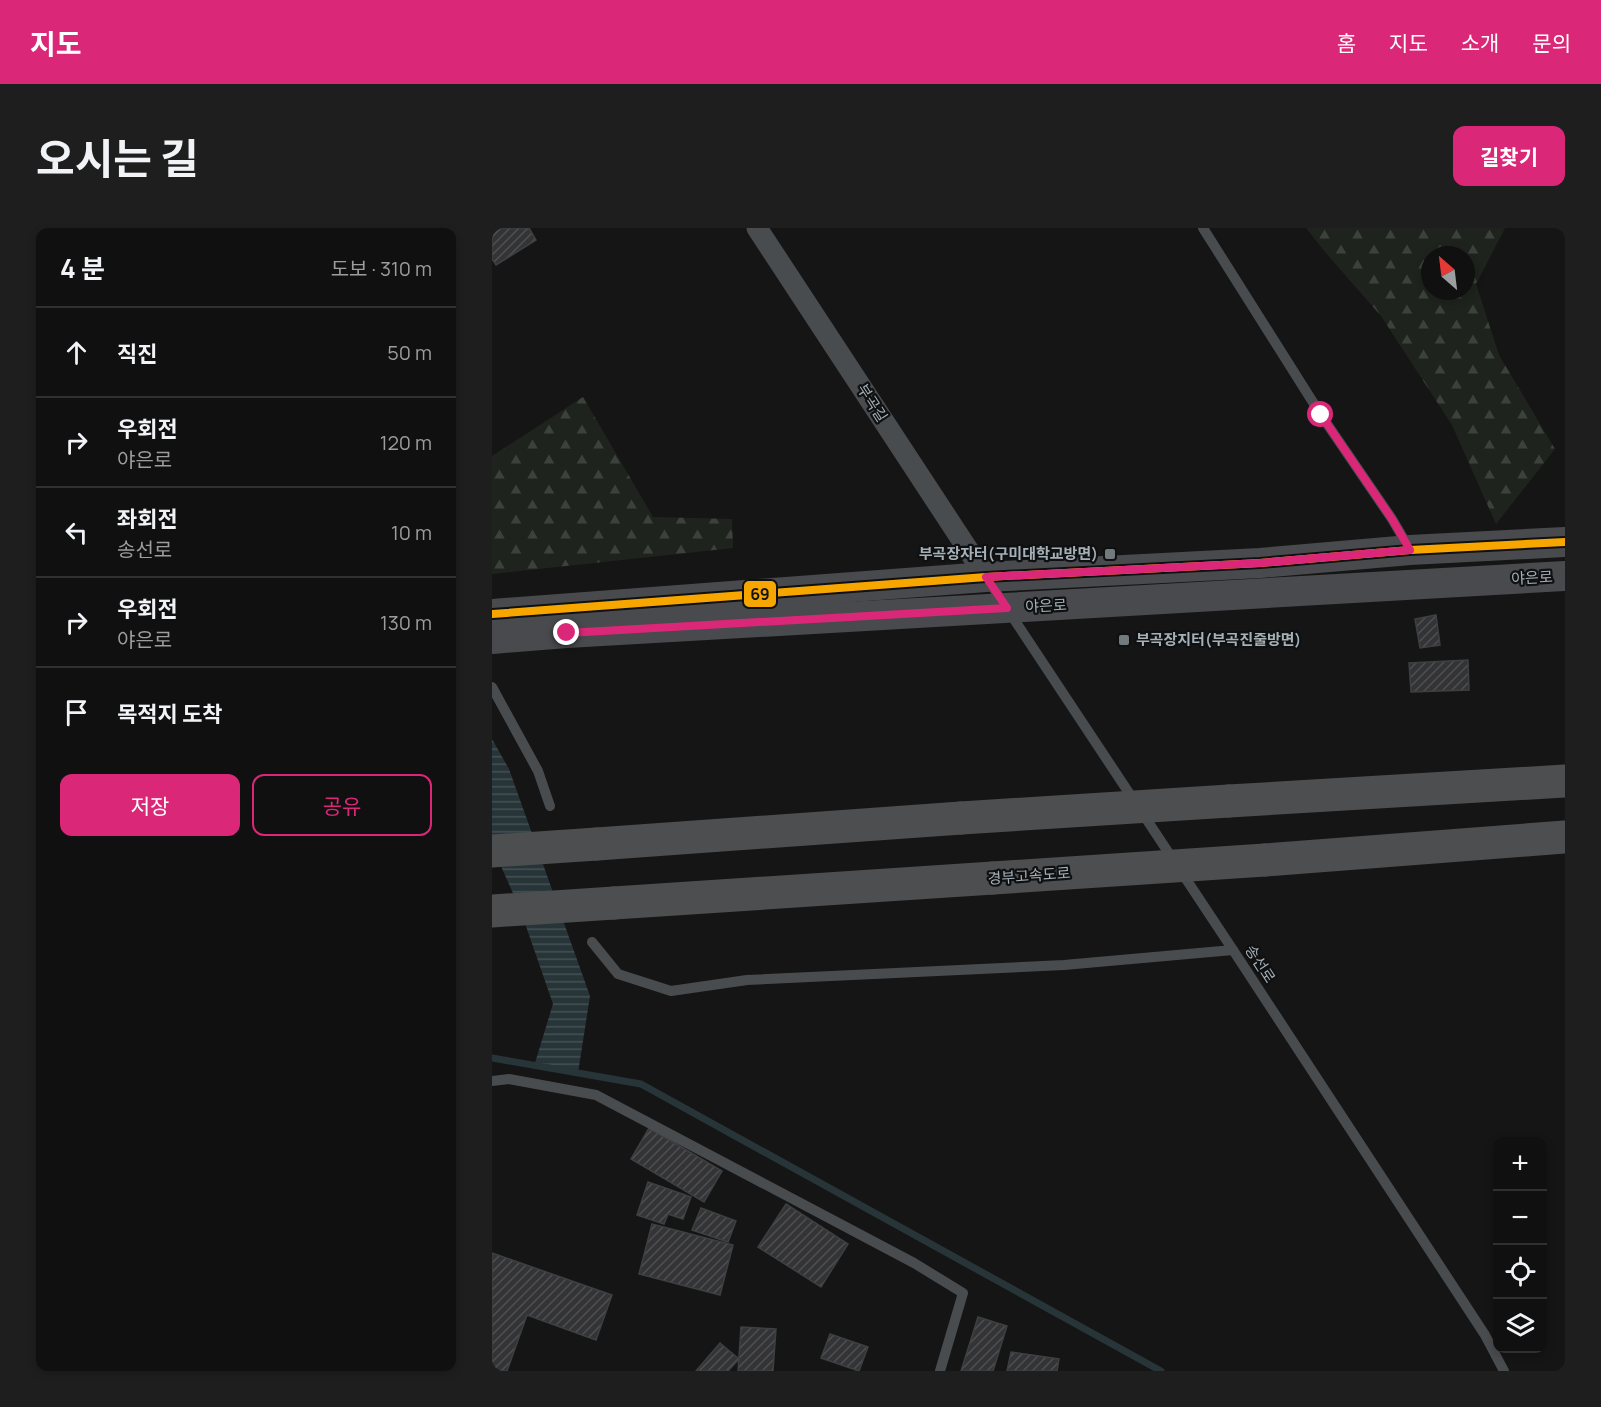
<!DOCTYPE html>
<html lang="ko">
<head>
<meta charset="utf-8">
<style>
	:root { --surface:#101010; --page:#1e1e1e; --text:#f1f3f6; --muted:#9c9d9f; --line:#303030; --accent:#db2777 }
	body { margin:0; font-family:Manrope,"Noto Sans KR",sans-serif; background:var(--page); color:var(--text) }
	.controls { position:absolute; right:18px; bottom:18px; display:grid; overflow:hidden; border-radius:12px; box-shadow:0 3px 9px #0003 }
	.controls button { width:54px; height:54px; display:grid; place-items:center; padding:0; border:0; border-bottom:2px solid var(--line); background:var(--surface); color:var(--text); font:30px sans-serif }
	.compass { position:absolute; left:929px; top:18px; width:54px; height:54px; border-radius:50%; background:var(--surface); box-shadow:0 3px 9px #0003; rotate:332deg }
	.stop { position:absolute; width:18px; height:18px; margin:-14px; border:4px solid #db2777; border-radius:50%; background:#fff }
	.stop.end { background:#db2777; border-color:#fff; box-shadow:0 2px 6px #0008 }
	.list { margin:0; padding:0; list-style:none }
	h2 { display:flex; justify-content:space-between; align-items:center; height:78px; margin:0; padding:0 24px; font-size:26px }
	h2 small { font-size:20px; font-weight:400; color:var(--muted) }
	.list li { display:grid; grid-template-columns:39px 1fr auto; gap:18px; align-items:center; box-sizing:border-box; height:90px; padding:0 24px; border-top:2px solid var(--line) }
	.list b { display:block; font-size:22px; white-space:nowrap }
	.list p { margin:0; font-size:20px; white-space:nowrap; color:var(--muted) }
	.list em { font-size:20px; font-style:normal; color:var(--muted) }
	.actions { display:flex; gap:12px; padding:18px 24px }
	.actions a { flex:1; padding:14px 0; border:2px solid var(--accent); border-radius:12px; text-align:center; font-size:21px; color:var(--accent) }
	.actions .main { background:var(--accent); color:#fff }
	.icon { flex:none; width:33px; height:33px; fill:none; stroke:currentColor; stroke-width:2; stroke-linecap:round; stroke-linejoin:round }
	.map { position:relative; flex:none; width:1073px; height:1143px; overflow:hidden; border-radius:12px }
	header { display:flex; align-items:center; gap:36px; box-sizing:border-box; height:84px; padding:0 30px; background:var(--accent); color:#fff }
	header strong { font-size:28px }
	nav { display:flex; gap:33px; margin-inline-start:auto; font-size:21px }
	.intro { display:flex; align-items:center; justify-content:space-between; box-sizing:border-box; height:144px; padding:0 36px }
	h1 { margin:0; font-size:42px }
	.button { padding:15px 27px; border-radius:12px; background:var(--accent); color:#fff; font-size:21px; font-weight:700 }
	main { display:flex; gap:36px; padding:0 36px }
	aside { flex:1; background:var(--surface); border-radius:12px; box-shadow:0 3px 9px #0003 }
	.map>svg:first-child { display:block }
</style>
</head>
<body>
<header>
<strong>지도</strong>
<nav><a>홈</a><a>지도</a><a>소개</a><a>문의</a></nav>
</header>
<div class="intro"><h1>오시는 길</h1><a class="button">길찾기</a></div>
<main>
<aside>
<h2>4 분<small>도보 · 310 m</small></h2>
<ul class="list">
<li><svg class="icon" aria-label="ahead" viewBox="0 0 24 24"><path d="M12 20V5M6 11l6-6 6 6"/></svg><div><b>직진</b></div><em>50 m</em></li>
<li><svg class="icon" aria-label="right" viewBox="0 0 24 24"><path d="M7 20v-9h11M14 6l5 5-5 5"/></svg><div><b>우회전</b><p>야은로</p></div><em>120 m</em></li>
<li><svg class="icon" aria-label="left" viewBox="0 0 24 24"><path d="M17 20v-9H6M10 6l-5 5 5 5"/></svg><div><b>좌회전</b><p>송선로</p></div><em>10 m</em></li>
<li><svg class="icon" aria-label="right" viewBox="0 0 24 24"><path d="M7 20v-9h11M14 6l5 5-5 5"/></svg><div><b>우회전</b><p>야은로</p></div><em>130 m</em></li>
<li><svg class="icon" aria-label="arrive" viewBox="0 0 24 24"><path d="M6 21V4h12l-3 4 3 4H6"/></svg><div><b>목적지 도착</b></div></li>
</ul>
<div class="actions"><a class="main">저장</a><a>공유</a></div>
</aside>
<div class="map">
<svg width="1073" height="1143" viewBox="0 0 1073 1143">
	<defs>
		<pattern id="forest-firs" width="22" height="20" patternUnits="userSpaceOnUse" patternTransform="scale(1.5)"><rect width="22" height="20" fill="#1e241d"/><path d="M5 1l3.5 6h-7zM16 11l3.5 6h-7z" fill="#3c413c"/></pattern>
		<pattern id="water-rules" width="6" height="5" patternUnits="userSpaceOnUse" patternTransform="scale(1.5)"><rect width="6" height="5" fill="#283538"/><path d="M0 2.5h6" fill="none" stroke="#445053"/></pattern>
		<pattern id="building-hatch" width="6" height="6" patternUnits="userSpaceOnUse" patternTransform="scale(1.5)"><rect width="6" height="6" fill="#343436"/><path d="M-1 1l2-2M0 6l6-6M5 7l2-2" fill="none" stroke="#4e4f51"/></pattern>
	</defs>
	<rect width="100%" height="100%" fill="#151515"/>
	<g fill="url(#forest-firs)" fill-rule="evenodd">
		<path d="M814 0H1013L984 56 1007 127 1063 221 1004 296 960 197 889 88 834 25ZM938 27H974V63H938Z"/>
		<path d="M91 169 161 289 240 291 241 320 0 346V228Z"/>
	</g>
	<path fill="url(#water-rules)" d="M0 511 17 541 98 768 86 845 42 838 61 776 28 681 0 618Z"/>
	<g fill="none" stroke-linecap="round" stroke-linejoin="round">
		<path stroke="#283538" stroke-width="7" d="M0 830 149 856 669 1143"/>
	</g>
	<g fill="url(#building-hatch)" stroke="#3d4041" stroke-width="1.5">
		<path d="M0 0H37L44 12 4 37 0 31Z"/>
		<path d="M944 387 948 417 928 420 923 391Z"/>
		<path d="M976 432 977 462 919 464 917 435Z"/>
		<path d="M157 900 230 943 212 974 139 931Z"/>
		<path d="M156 954 199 969 191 991 176 986 172 996 145 987Z"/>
		<path d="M294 976 356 1016 329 1059 266 1019Z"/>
		<path d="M209 980 244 993 236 1014 200 1002Z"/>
		<path d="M160 996 241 1017 228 1067 147 1046Z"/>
		<path d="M0 1025 120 1067 104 1112 35 1087 15 1143H0Z"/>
		<path d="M486 1089 515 1098 501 1143H469Z"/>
		<path d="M249 1099 284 1101 281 1143H246Z"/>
		<path d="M338 1106 376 1119 367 1143 329 1130Z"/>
		<path d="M228 1115 247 1131 236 1143H204Z"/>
		<path d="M519 1124 567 1131 565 1143H515Z"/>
	</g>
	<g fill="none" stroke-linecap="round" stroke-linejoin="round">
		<g stroke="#494c4e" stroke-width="10">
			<path d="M711 0 829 187 900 291 917 320"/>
			<path d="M496 352 741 722 993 1107 1012 1143"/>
			<path d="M0 459 46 543 58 578"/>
			<path d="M100 714 126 746 179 763 255 752 572 737 741 722"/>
			<path d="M0 853 17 851 104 867 422 1035 471 1065 448 1143"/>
		</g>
		<path stroke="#494c4e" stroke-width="21" d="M265 0 494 349"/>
		<g stroke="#484a4d" stroke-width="30">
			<path d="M0 386 494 349 768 335 918 322 1073 314"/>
			<path d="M0 411 75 405 1073 348"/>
		</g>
		<g stroke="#4c4e50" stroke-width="33">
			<path d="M737 573 1073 553"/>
			<path d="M105 616 469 590"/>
			<path d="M773 632 1073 609"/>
			<path d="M122 675 501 650"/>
		</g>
		<g stroke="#4c4e50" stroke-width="33">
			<path d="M469 590 737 573"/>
			<path d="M0 623 105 616"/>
			<path d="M501 650 773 632"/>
			<path d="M0 683 122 675"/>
		</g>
		<defs>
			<path id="bus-1" d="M0 386 494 349 768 335 918 322 1073 314"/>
		</defs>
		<use href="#bus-1" stroke="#0f1011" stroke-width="12"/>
		<use href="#bus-1" stroke="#f7a600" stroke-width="8"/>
	</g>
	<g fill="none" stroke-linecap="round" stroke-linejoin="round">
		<path stroke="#db2777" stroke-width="8" d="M75 405 515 380 494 349 768 335 918 322 900 291 829 187"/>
	</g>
	<g fill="#737a7e" stroke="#0f1011" stroke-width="2">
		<rect x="612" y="320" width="12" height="12" rx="3"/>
		<rect x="626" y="406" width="12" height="12" rx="3"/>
	</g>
	<g text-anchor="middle" stroke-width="4.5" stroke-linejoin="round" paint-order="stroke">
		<g font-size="15" fill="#a5b0b7" stroke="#0f1011">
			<text transform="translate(380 175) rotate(57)" y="5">부곡길</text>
			<text transform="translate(1040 350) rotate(-3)" y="5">야은로</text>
			<text transform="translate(554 378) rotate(-3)" y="5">야은로</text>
			<text transform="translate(537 648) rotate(-4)" y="5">경부고속도로</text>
			<text transform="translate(768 736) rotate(57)" y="5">송선로</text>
		</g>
		<g font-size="15" font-weight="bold" fill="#a5b0b7" stroke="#0f1011" text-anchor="end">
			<text x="606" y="331">부곡장자터(구미대학교방면)</text>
			<text x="644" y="417" text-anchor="start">부곡장지터(부곡진줄방면)</text>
		</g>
	</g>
	<rect stroke="#0f1011" stroke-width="2" x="251" y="352" width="34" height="28" rx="6" fill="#f7a600"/>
	<g font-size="16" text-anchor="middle" font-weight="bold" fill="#111">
		<text x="268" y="372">69</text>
	</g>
</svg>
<div class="controls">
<button>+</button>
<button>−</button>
<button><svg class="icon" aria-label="locate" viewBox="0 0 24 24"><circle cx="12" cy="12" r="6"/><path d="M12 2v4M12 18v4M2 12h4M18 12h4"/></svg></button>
<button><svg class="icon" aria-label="layers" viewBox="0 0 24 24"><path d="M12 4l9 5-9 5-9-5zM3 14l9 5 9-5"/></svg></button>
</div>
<svg class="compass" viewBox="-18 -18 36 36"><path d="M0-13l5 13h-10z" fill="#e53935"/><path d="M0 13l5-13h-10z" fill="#9c9d9f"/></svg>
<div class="stop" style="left:829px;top:187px"></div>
<div class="stop end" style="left:75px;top:405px"></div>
</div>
</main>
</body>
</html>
